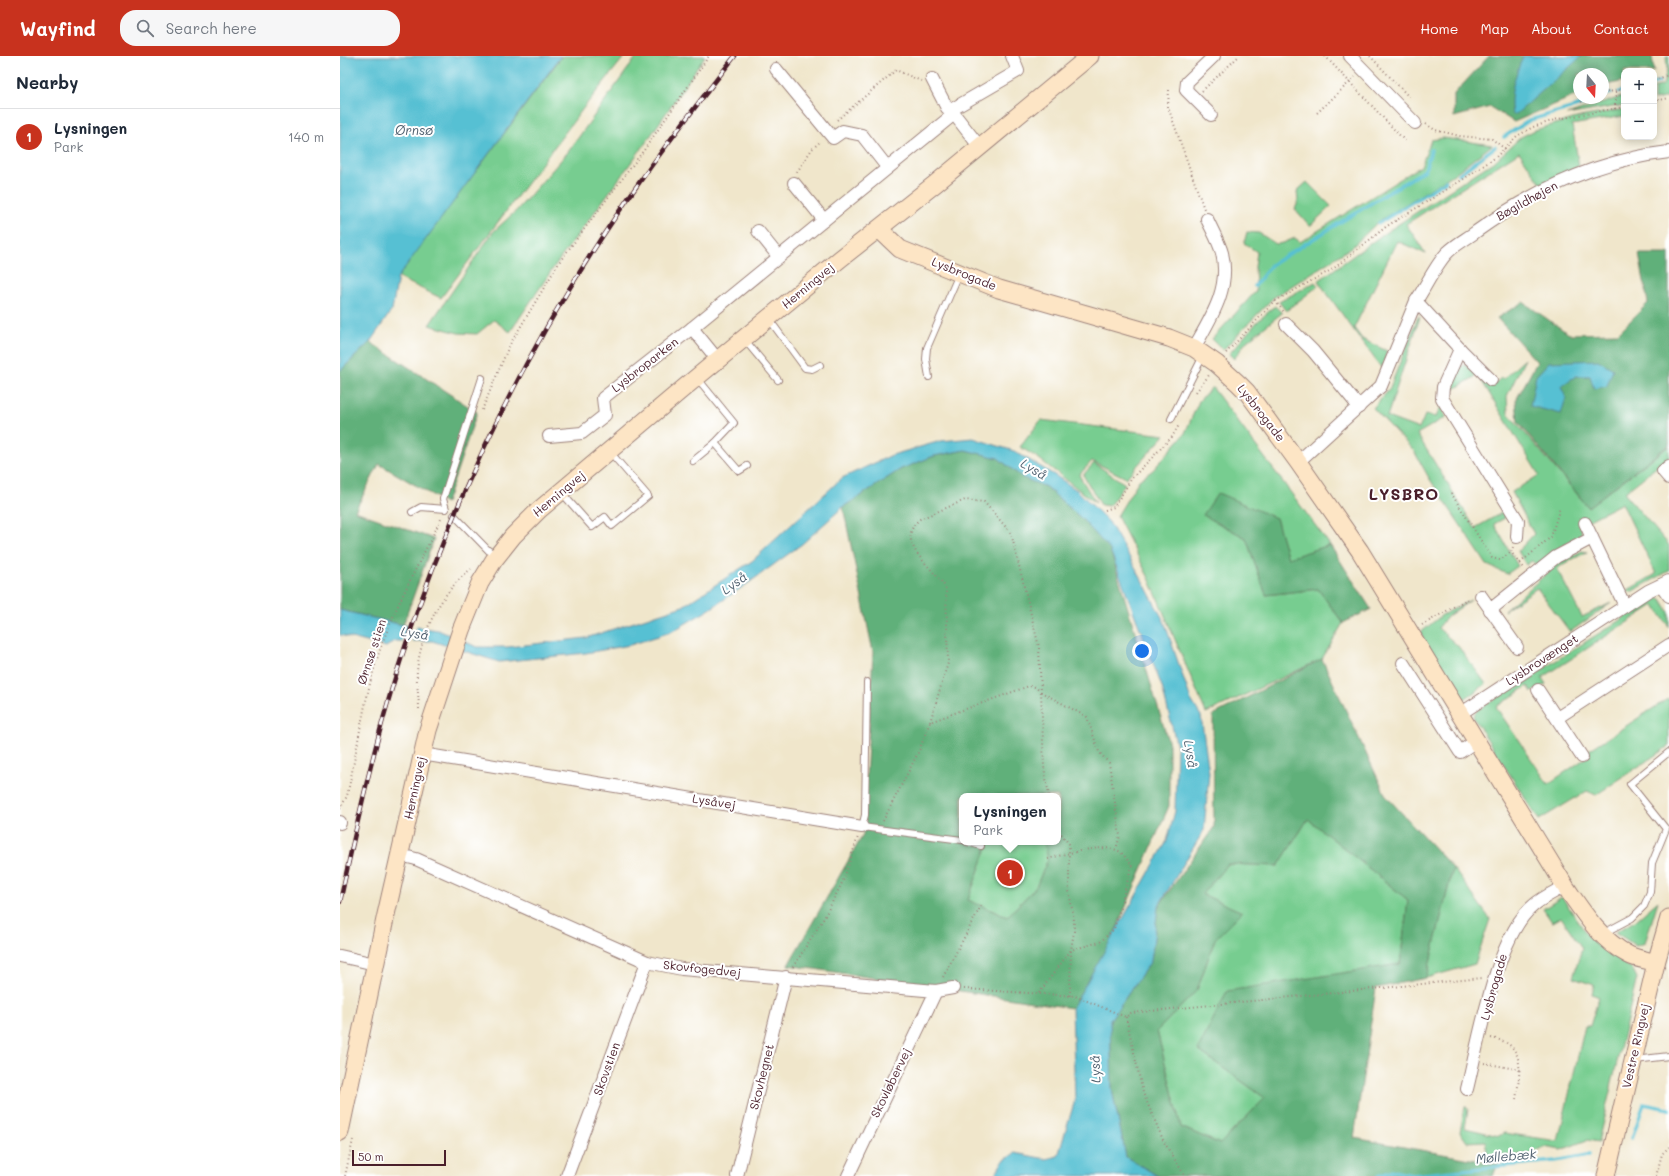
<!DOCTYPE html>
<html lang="en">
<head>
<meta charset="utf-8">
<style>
	:root { --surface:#fff; --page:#f6f6f7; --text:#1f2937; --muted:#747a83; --line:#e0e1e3; --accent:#c8321e }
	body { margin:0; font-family:Mali,sans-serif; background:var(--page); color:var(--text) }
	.controls { position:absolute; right:12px; top:12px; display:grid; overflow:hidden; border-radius:8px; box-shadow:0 2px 10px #0003 }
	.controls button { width:36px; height:36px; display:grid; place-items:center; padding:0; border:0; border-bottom:1px solid var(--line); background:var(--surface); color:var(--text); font:20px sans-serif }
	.compass { position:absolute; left:1233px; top:12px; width:36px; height:36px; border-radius:50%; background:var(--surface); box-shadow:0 2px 10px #0003; rotate:162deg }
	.scale { position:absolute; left:12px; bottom:10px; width:94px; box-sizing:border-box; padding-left:4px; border:2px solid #4a1f2b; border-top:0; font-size:11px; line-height:14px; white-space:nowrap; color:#4a1f2b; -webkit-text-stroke:3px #fff; paint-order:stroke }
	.you { position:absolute; left:802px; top:595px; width:14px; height:14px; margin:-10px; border:3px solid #fff; border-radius:50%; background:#1a73e8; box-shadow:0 0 0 6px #1a73e833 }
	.badge { display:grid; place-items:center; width:26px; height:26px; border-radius:50%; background:var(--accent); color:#fff; font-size:13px; font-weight:700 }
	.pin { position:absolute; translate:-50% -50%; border:2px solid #fff; box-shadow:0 1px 4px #0006 }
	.popup { position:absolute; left:619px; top:737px; width:102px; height:52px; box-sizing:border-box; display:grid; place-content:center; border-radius:8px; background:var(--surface); filter:drop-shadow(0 1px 3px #0005); font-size:13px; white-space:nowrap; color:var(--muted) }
	.popup b { font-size:15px; color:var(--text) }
	.popup::after { content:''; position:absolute; left:50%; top:100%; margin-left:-8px; border:8px solid transparent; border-top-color:var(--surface) }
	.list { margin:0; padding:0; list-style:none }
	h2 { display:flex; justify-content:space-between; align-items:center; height:52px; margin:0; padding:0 16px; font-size:17px }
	h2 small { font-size:13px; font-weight:400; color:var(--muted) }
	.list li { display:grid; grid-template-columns:26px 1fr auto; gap:12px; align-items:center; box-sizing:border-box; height:56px; padding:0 16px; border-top:1px solid var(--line) }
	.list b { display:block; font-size:15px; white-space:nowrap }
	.list p { margin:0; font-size:13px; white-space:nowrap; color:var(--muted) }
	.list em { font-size:13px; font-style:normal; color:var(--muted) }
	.icon { flex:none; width:22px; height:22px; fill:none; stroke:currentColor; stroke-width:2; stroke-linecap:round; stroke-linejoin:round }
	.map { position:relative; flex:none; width:1329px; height:1120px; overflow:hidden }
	header { display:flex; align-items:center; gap:24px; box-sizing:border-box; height:56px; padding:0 20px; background:var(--accent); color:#fff }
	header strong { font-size:19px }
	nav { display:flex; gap:22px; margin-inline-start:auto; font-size:14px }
	.search { width:280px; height:36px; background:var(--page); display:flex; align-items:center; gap:10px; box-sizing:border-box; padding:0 14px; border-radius:16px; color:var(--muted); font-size:15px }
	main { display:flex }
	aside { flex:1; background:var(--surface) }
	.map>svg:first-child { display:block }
</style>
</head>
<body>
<header>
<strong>Wayfind</strong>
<div class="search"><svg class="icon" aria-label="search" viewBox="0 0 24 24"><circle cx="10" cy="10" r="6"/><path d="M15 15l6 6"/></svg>Search here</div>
<nav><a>Home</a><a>Map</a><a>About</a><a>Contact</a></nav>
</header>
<main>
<aside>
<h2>Nearby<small></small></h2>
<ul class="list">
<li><span class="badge">1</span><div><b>Lysningen</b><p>Park</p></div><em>140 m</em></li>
</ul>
</aside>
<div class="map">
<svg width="1329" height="1120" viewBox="0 0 1329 1120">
	<rect width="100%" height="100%" fill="#fff"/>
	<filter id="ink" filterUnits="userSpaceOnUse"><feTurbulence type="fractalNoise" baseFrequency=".025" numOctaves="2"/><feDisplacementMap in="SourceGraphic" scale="8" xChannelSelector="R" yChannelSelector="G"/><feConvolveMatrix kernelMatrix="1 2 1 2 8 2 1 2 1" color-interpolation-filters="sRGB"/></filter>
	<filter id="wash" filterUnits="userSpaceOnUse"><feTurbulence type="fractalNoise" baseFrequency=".012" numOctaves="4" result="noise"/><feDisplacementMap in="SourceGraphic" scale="16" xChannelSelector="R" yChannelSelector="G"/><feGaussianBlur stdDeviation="0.9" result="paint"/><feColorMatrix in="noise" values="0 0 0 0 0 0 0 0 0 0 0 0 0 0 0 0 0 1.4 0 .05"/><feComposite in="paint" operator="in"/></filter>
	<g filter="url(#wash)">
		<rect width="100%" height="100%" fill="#f0e6cb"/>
		<g fill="#77cd90" stroke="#60765e">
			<path d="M222 0H285L245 50 101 242 57 221Z"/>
			<path d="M297 0H365L307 85 214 211 170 276 154 264 137 278 118 277 89 269 153 176 177 154 228 96Z"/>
			<path d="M1326 0H1329V41L1314 44V32L1323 29 1327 13Z"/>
			<path d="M1284 40V49L1227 59Z"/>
			<path d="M1284 53V60L1232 69 1239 110 1201 128 1179 96 1066 168 1086 198 1057 185 1014 272 1022 283 1047 295 1042 313 978 225 1042 179 1156 104 1181 81 1195 74 1240 61Z"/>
			<path d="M1103 82 1152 89 1114 118 1039 165 1012 191 933 242 883 294 872 283 916 235 915 211 917 196 904 187 907 176 919 177 936 188 943 187 955 182 960 186 1081 110 1091 84Z"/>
			<path d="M967 126 991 150 970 170 955 153 958 146 957 135Z"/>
			<path d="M975 226 978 230 946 255 939 246Z"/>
			<path d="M935 250 942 257 906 286 894 303 889 298 918 265Z"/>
			<path d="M1078 261H1080L1047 361 1079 373 1085 359 1096 361 1101 350 1106 361 1077 378 1135 472 1163 456 1165 462 1154 468 1178 510 1167 518 1147 509 1089 422 1074 395 1033 352 1049 334Z"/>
			<path d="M1185 303 1167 340 1168 357 1248 451 1329 390V401L1284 437 1329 489V515L1291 536 1286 535 1316 518 1282 447 1240 469 1242 478 1212 497 1197 510 1192 505 1186 509 1178 495 1194 478 1172 436 1199 419 1138 319 1111 335 1120 311 1125 309 1134 314 1151 331 1161 322 1163 323Z"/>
			<path d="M872 331 990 489 948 503 936 462 864 459 906 482 926 539 978 533 1003 567 982 603 866 657 809 522 777 460 799 424 813 414 845 377 859 345Z"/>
			<path d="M701 364 825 379 786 422 752 405 739 419 756 447 698 402 680 391Z"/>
			<path d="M754 407 785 428 769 450 761 449 743 419Z"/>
			<path d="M1242 495 1247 496 1225 507 1217 513 1242 561 1271 547 1230 576 1197 532 1164 555 1221 505Z"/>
			<path d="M1315 542 1321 543 1329 556V571L1314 549 1202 622 1206 628 1192 636 1188 630 1156 651 1208 728 1250 699 1249 694 1329 642V690L1256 739 1247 735 1199 764 1133 661 1136 655Z"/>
			<path d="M1131 544 1108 560 1098 572 1118 590 1146 628 1123 644 1080 577 1102 559Z"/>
			<path d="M968 763 1068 844 1060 908 988 920 858 994 925 1042 880 1088 841 1071 817 975 857 934 875 883 902 856 861 838 888 808 938 810Z"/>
			<path d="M649 786H704L708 803 696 831 667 861 628 844Z"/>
			<path d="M1113 812 1150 863 1135 908 1086 922Z"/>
			<path d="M1222 841 1248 880 1293 914 1297 922 1258 1086 1247 1084 1221 1094 1204 1091 1192 1098 1148 1101 1145 1085 1127 1086 1120 1076 1125 1050 1128 1053 1125 1072 1159 1080 1164 1077 1218 1085 1245 970H1250L1259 941 1252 938 1254 929 1233 922 1242 892 1221 861 1212 866 1203 853Z"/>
			<path d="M1318 845 1305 887 1296 890 1275 876 1295 865Z"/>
		</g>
		<g fill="#61b07a" stroke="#566852" fill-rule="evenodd">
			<path d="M1149 0H1312L1314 15H1284V25L1263 30V18H1239V38L1174 66 1150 51 1114 61V38Z"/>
			<path d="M1329 197V389L1248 451 1178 366 1176 344 1197 306 1157 262 1183 246 1229 278 1278 277 1308 247 1299 198H1326ZM1273 313 1250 320H1236L1221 330 1196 320Z"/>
			<path d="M30 286 137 356 106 447 39 408 15 455 94 483 63 569 0 554V315Z"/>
			<path d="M625 394 658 402 683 422 706 431 741 462 770 493 829 688V750L770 888 732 952 448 909 523 779 533 596 503 451 561 413 594 400ZM622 740H718V786H704L708 803 696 831 667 861 628 844 649 786H622Z"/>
			<path d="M878 437 936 462 948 502 990 489 1031 553 1003 567 978 533 926 539 906 482 863 459Z"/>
			<path d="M982 603 1046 740 1113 812 1086 922 1036 932 1014 1082 1158 1108 1153 1120H818L786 1101 772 1034 770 964 811 905 818 851 874 771 873 659ZM968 763 1068 844 1060 908 887 935 858 994 925 1042 880 1088 841 1071 817 975 857 934 875 883 902 856 862 838 888 808 938 810Z"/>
		</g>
		<g fill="#57c0d3" stroke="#50707f">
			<path d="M0 0H221L58 221 52 254 30 286 0 315Z"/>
			<path d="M1183 0H1242L1175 59 1172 58C1168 38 1176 18 1183 0Z"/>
			<path d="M1258 304 1273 313 1267 330 1254 333 1250 320H1236L1221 330 1226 342 1221 358 1190 350 1196 320 1209 306Z"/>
			<path d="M633 382 674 395 716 420 738 435 769 466 795 511 824 565 851 644 861 660 869 717 864 774 818 851 811 905 770 964 772 1034 786 1101 818 1120H654L663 1105 675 1097 706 1103 718 1100 735 1044 732 952 827 785 835 755 837 690 822 631 770 494 741 462 706 431 683 422 658 402 625 394 594 400 561 413 503 451 462 488 410 526 367 555 331 576 290 589 246 597 159 606 92 585H55L46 591 0 579V554L63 569 98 574 137 591H168L246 582 343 550 412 505 502 422 552 399 601 385Z"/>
		</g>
		<path fill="#f0e6cb" d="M68 568 77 570 71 587 62 585Z"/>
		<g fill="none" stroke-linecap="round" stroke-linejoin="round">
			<g stroke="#57c0d3" stroke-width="3.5">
				<path d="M1314 27 1319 26"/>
				<path d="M1279 36 1284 35"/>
				<path d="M1263 39 1271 37"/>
				<path d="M1164 81 1190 64 1252 46 1256 42"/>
				<path d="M1119 118 1155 91"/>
				<path d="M1039 167 1106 125"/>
				<path d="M915 230 931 209 1085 114 1091 94"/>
				<path d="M1292 1082 1304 1048 1329 1053"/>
				<path d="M1038 1120 1053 1115 1072 1119 1215 1105 1249 1099"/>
			</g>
		</g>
	</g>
	<g filter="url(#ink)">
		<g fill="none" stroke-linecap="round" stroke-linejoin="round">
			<defs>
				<g id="lane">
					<path d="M429 263 465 312 472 313 480 309"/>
					<path d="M404 283 438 324"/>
					<path d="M589 321 586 303 587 292 619 218"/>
					<path d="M831 363 863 300"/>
					<path d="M375 387 399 415 407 410"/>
					<path d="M353 405 375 387 394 367 358 323"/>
					<path d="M221 436 252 471 265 461 272 470 308 440 270 396"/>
					<path d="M72 456 81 451 106 453 103 443 142 322"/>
					<path d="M114 459 148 494 156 500"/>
					<path d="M527 626 525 759 522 771 622 784"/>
					<path d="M627 786 641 790"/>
					<path d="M1262 878 1292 862 1304 850 1310 836 1312 807 1326 773 1290 728 1329 696"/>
					<path d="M1295 1004 1329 1000"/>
				</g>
				<g id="street">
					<path d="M1010 0 1075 67"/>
					<path d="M436 13 493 82 503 75 522 79 547 111"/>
					<path d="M592 23 607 52 611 54"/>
					<path d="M871 59 846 34 847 26 874 0"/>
					<path d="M639 90 611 54 678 15 672 0"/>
					<path d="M454 127 484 164"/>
					<path d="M418 175 438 200"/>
					<path d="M1076 245C1085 232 1097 206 1108 196 1116 188 1128 182 1137 175 1194 134 1259 104 1329 96"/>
					<path d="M946 268 973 295 1019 351"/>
					<path d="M352 272 378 304"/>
					<path d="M854 292C870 263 891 233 882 197 879 186 872 174 867 163"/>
					<path d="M1120 293 1103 331 1102 342 1178 465 1177 481"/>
					<path d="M209 380 242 377 265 359 263 342 352 272 614 58"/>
					<path d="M958 406 1041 330 1076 245 1120 293 1151 324"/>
					<path d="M1329 410 1323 415 1329 422"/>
					<path d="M1245 467 1285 550"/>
					<path d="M1321 529 1329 540"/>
					<path d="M1141 540 1177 591"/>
					<path d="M1150 554 1216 501 1252 482"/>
					<path d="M1063 607 1120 696 1136 685"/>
					<path d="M1198 634 1242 701"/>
					<path d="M1120 658 1308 535 1329 525"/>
					<path d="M1217 662 1329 589"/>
					<path d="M82 698 522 771"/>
					<path d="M0 766V767"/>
					<path d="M60 799 76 803 307 906 342 913 596 935 613 932"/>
					<path d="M0 900 35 908"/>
					<path d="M1127 1033C1139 985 1156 879 1194 849 1203 841 1215 836 1225 830"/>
					<path d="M227 1120 307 906"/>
					<path d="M397 1120 446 921"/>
					<path d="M508 1120 596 935"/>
				</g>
				<g id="secondary">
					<path d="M539 173 560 193 659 233 829 282 854 292 877 308 899 328 907 336 958 406 1020 495 1225 830C1243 856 1260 884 1289 899 1297 903 1307 904 1316 907"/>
					<path d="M0 1076 45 863 88 674 121 574 140 527 154 504 173 480 199 454 345 331 500 203 595 128 750 0"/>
					<path d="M1266 1120 1316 907 1329 862"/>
				</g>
			</defs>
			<use href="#lane" stroke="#9d827b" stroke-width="8"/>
			<use href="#street" stroke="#9d827b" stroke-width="14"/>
			<use href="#secondary" stroke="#9d827b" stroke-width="19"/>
			<g stroke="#9d827b" stroke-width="2" stroke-dasharray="1 3" stroke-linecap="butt">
				<path d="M985 0 1065 85"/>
				<path d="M1030 0 1069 41"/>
				<path d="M1314 24 1329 19"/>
				<path d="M829 34 828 51 864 153"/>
				<path d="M862 35 899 0"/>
				<path d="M1263 37 1284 33"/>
				<path d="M1314 45 1329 42"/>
				<path d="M1241 46 1250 42"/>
				<path d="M1275 53 1276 35"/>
				<path d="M977 57 1015 21"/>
				<path d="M497 64 556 14 581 25"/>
				<path d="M1086 68 1095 74 1120 80 1152 83 1165 93"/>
				<path d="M457 116 472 93 481 85"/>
				<path d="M935 245 944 256"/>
				<path d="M886 297 935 245 993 213 1047 170 1122 124 1156 101 1177 80 1193 71 1218 63 1284 51"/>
				<path d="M856 336 869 319"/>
				<path d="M142 354 169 290 220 205 304 94 369 0"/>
				<path d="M1111 437 1152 502 1160 504 1171 496"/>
				<path d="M765 454 774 451 792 422 832 381 839 369"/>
				<path d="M1173 491 1171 496 1184 512"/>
				<path d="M1180 507 1211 481 1220 451"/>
				<path d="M1082 569 1129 542"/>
				<path d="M79 653C79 640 76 627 77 615 81 577 100 537 131 513"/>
				<path d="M590 666 608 607 606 533C597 513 551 487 580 463L625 444 644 446 671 477 699 591 701 636"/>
				<path d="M709 740 704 711 701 636 747 661 759 696 769 707 780 780 776 793"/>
				<path d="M0 753 7 740C18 691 24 639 41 591 57 546 81 504 102 461"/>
				<path d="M543 765 579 695 590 666 689 630 695 631 701 636"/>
				<path d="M708 803C724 798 761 788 776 794 783 796 787 804 792 809L774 873 760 886 731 894 730 940"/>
				<path d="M453 911 484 862 503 825 518 781"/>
				<path d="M603 921 641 850"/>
				<path d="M624 933 735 940 786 961 791 957 1142 922"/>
				<path d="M699 937 731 894 734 875V864L729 835V788L718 774"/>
				<path d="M786 961 803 1037 824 1086 845 1120"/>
				<path d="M1151 982C1187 987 1180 1017 1176 1043"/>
				<path d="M1144 1007 1181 1014"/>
				<path d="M5 1120 13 1084"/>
				<path d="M1316 1120 1322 1098 1329 1091"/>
			</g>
			<use href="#lane" stroke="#fff" stroke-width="6"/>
			<use href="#street" stroke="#fff" stroke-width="12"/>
			<use href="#secondary" stroke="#fde5c5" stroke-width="17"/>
			<defs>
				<path id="rail" d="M0 846C19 758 38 670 67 585 117 435 187 291 276 160 313 105 354 52 395 0"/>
			</defs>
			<use href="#rail" stroke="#4a1f2b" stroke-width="4.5"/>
			<use href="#rail" stroke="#fff" stroke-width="3" stroke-dasharray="9" stroke-linecap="butt"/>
		</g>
	</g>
	<g text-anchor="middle" stroke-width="4" stroke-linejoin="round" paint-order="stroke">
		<g font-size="12" fill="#4a1f2b" stroke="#fff">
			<text transform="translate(1187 145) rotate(-29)" y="4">Bøgildhøjen</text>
			<text transform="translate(624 218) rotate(22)" y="4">Lysbrogade</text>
			<text transform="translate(468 230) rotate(-40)" y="4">Herningvej</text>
			<text transform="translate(305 309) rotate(-38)" y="4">Lysbroparken</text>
			<text transform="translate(921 357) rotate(52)" y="4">Lysbrogade</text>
			<text transform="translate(219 438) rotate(-40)" y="4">Herningvej</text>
			<text transform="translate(32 596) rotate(-72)" y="4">Ørnsø stien</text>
			<text transform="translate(1202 604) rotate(-33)" y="4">Lysbrovænget</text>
			<text transform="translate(75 732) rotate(-78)" y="4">Herningvej</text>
			<text transform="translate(374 746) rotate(9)" y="4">Lysåvej</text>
			<text transform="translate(362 913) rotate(6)" y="4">Skovfogedvej</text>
			<text transform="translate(1154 931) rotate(-74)" y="4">Lysbrogade</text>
			<text transform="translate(1296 990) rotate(-77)" y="4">Vestre Ringvej</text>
			<text transform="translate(267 1013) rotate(-70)" y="4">Skovstien</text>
			<text transform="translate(422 1021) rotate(-76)" y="4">Skovhegnet</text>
			<text transform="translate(551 1027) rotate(-64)" y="4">Skovløbervej</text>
		</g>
		<g font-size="13" font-style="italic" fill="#4f5f6e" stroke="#fff">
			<text x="74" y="79">Ørnsø</text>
			<text transform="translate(694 413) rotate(31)" y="5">Lyså</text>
			<text transform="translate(394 527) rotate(-36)" y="5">Lyså</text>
			<text transform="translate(75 577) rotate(9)" y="5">Lyså</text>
			<text transform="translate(851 698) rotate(81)" y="5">Lyså</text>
			<text transform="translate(755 1013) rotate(-92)" y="5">Lyså</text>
			<text transform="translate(1166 1100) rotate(-5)" y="5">Møllebæk</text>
		</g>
		<g font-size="16" font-weight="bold" letter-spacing="1" fill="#4a1f2b" stroke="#fff">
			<text x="1064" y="444">LYSBRO</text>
		</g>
	</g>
</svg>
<div class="controls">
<button>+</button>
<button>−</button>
</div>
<svg class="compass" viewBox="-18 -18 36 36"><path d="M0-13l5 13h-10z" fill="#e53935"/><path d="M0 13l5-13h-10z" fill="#747a83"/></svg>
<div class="scale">50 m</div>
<div class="you"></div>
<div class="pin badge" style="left:670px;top:817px">1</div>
<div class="popup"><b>Lysningen</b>Park</div>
</div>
</main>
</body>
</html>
